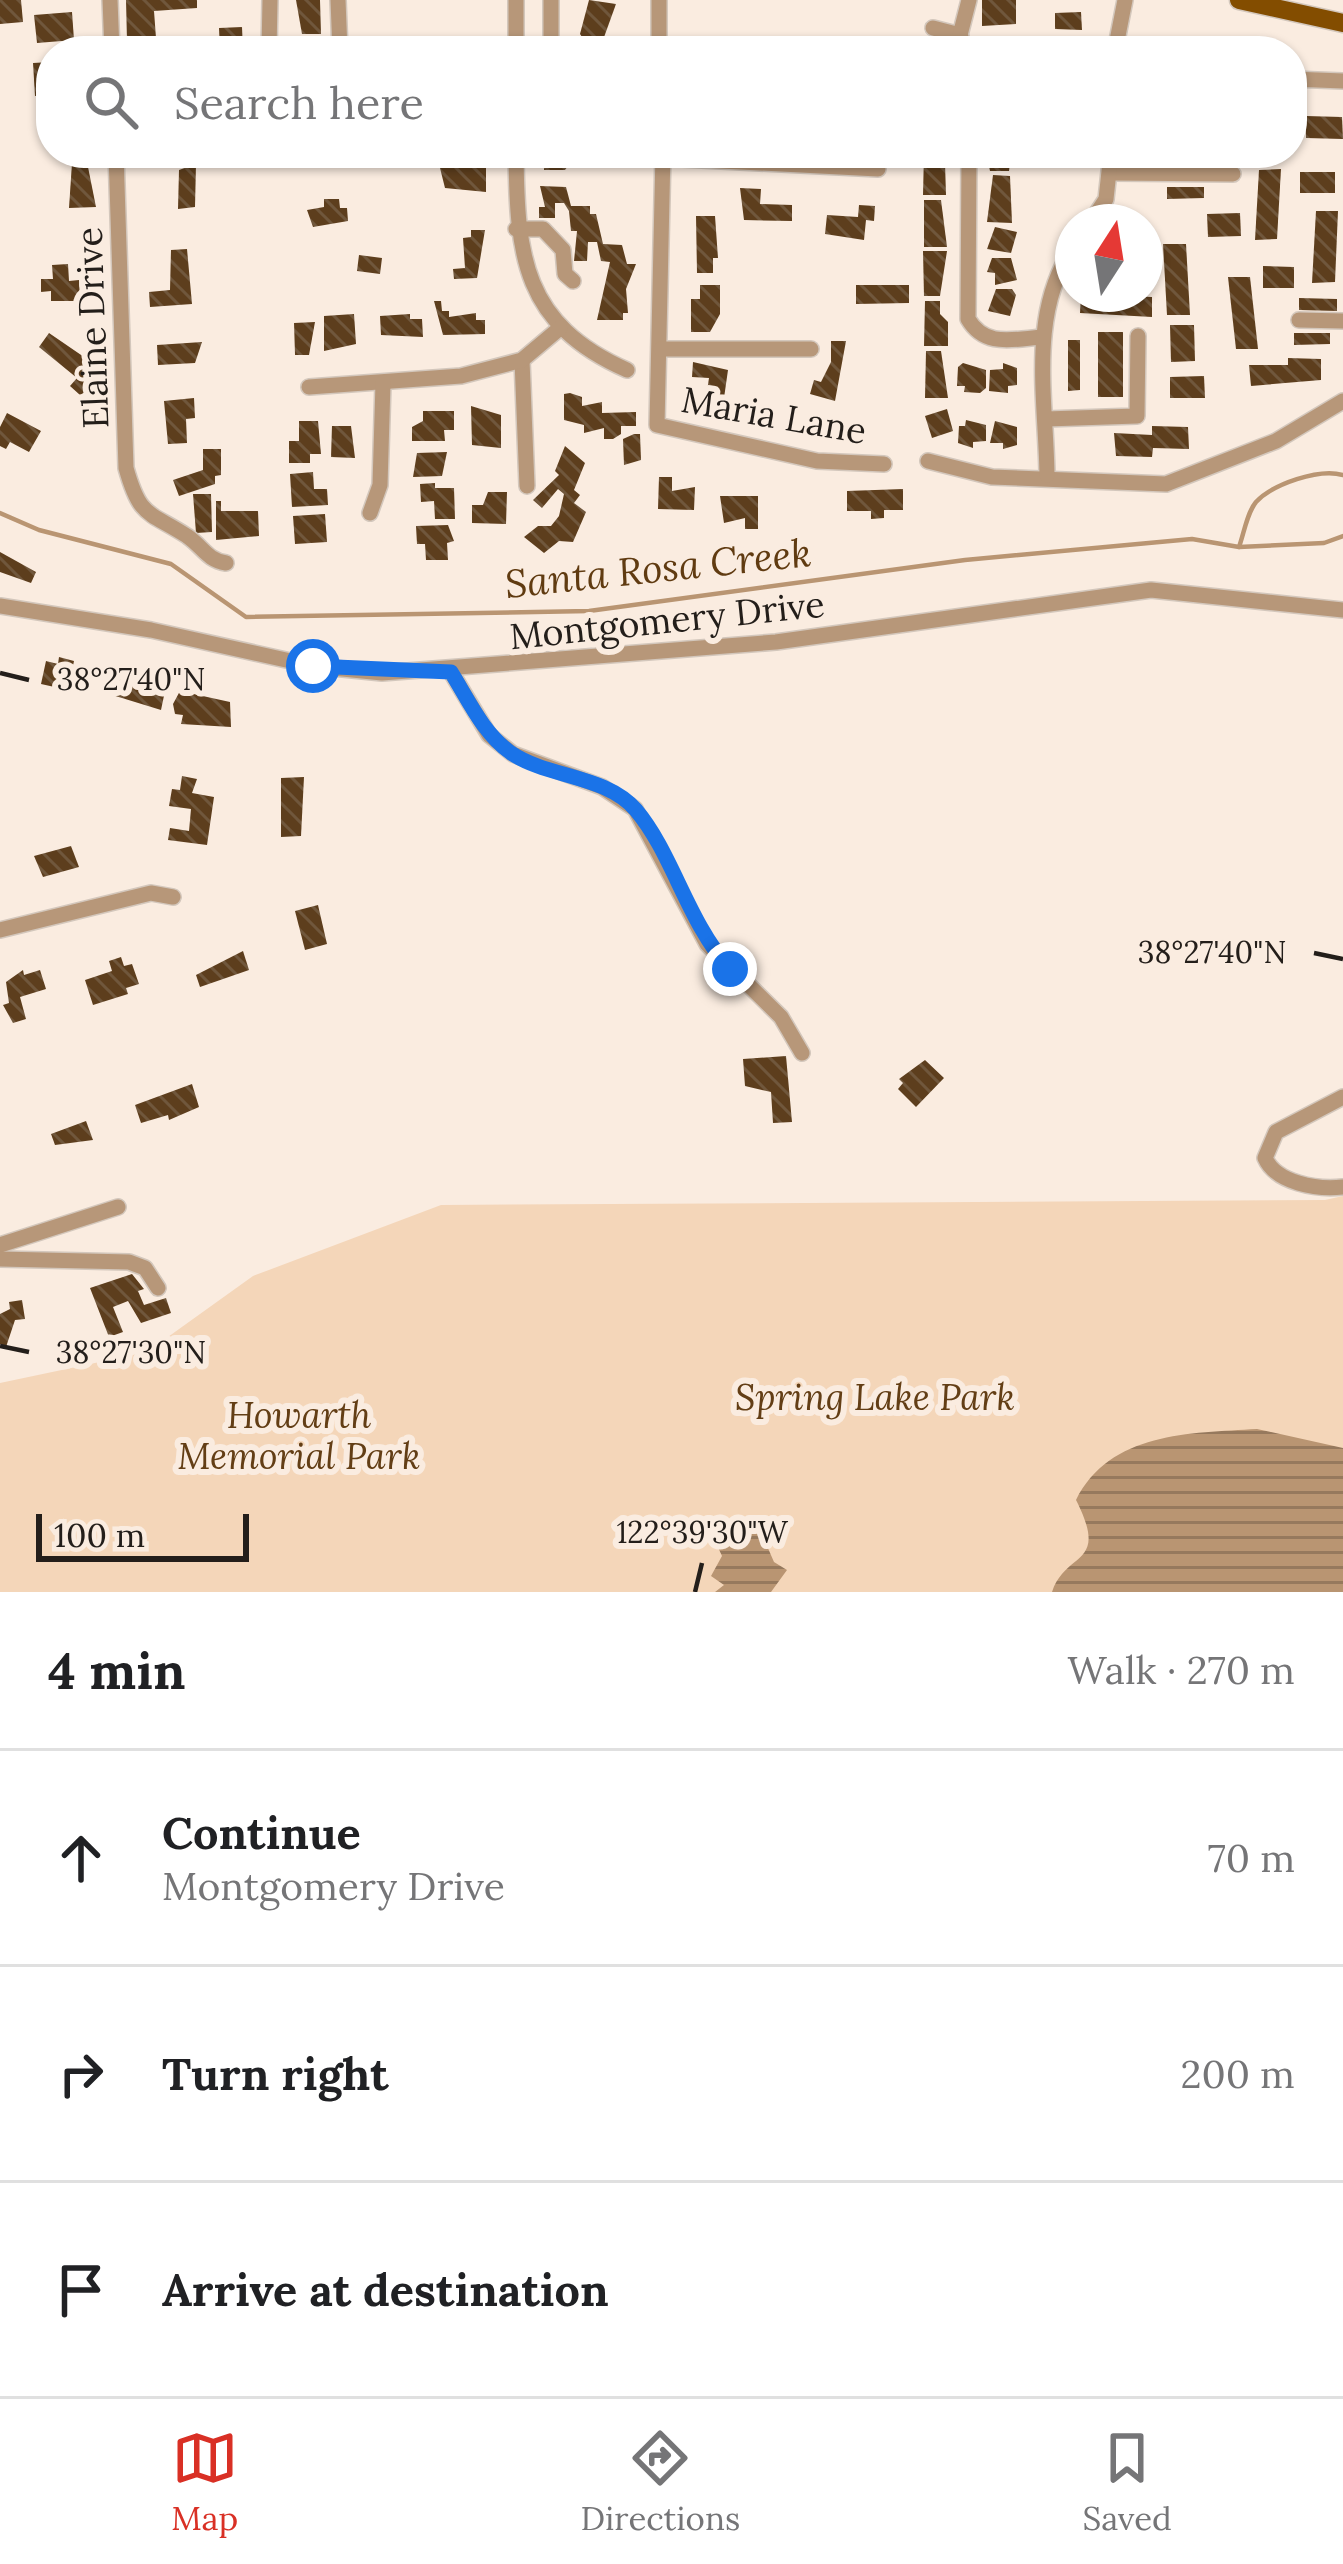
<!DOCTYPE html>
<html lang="en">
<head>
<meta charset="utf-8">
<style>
	:root { --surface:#fff; --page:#f2f2f2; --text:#202124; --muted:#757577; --line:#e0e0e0; --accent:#d93025 }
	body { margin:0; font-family:Lora,serif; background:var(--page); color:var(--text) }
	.compass { position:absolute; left:1055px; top:204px; width:108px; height:108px; border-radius:50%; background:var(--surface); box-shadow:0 3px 9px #0004; rotate:12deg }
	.scale { position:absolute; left:36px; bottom:30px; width:213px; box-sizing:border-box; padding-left:12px; border:6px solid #231e1a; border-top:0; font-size:33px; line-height:42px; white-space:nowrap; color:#231e1a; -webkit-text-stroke:9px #faece0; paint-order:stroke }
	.stop { position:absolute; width:36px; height:36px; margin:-27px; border:9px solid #1a73e8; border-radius:50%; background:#fff }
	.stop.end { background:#1a73e8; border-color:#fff; box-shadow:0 3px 12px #0008 }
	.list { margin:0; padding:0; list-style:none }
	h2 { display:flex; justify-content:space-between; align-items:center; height:156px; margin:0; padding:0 48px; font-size:51px }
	h2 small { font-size:39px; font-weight:400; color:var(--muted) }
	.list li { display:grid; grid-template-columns:78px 1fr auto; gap:36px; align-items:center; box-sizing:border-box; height:216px; padding:0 48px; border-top:3px solid var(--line) }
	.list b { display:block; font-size:45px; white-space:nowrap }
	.list p { margin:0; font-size:39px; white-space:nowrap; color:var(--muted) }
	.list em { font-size:39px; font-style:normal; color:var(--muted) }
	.icon { flex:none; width:66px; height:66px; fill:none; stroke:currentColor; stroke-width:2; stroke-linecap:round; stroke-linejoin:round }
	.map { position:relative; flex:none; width:1343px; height:1592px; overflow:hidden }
	.search { position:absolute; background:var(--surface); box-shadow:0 3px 9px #0004; left:36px; right:36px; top:36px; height:132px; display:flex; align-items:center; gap:30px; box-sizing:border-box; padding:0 42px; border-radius:48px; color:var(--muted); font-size:45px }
	.sheet { height:804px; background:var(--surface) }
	nav { display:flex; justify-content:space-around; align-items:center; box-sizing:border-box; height:168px; border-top:3px solid var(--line); background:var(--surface); font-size:33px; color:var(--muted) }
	nav a { display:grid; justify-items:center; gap:6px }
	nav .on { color:var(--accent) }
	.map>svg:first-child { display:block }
</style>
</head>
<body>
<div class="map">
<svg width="1343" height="1592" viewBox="0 0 1343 1592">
	<defs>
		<pattern id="water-rules" width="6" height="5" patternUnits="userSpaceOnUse" patternTransform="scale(3)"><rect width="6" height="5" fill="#b99572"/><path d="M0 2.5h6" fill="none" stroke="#96795d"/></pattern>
		<pattern id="building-back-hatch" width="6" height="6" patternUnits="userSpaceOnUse" patternTransform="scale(3)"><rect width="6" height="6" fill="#5d3e1d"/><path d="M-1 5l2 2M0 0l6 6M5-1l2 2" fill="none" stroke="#70573c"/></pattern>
	</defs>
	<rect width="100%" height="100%" fill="#faece0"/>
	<path fill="#f4d6b9" d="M1343 1196V1592H0V1383L147 1352 253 1276 441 1205 1325 1200Z"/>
	<g fill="url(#water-rules)">
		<path d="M1257 1429 1343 1448V1592H1052C1066 1550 1110 1567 1076 1500 1110 1432 1190 1433 1257 1429Z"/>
		<path d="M760 1530 774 1562 787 1570 771 1592H715L724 1585 711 1576 722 1556 715 1541Z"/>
	</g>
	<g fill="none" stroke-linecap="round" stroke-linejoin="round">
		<g stroke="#b99572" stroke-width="4.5">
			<path d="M0 513 39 530 171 564 246 617 589 611 965 560 1192 539 1239 547 1324 543 1343 536"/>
			<path d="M1239 547C1244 533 1247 513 1256 502 1273 484 1319 468 1343 475"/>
		</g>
	</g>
	<g fill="url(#building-back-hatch)">
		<path d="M0 0H21L23 22 0 24Z"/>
		<path d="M126 0H197V8L154 11 156 38 127 41Z"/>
		<path d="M296 0H320L321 34H302Z"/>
		<path d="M589 0 616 4 603 40H584L580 34Z"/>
		<path d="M982 0H1016V24L982 26Z"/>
		<path d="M72 12 74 40 37 43 34 15Z"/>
		<path d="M1081 12 1082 30 1055 29V13Z"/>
		<path d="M242 27 243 51H220L219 28Z"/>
		<path d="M1200 38V51H1150L1149 39Z"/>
		<path d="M51 62V95L35 96 33 63Z"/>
		<path d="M1306 116 1342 117 1343 139 1306 138Z"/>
		<path d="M282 153H328L329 162 283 164Z"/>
		<path d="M545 153H570V163L565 170H544Z"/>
		<path d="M924 153H939V163H945L946 195H923Z"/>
		<path d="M995 153H1016V163H1010L1009 171H990L987 157Z"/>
		<path d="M1140 153 1204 154 1203 166 1140 164Z"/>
		<path d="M87 162 96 207 69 208 72 163Z"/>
		<path d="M196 164 195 207 178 209 179 170Z"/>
		<path d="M440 168H486V192L445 188Z"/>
		<path d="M1281 169 1277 239 1255 240 1259 170Z"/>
		<rect x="1300" y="172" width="35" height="21"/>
		<path d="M993 175 1010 176 1012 223 987 222Z"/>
		<path d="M540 186 566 187 571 206H590V214H596L603 244 622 245 627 264H636L626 289 628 313H623V320H597L610 262 601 261 597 242H588L587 261H574L577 231H571L569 211 564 203H555V218H539V207H545Z"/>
		<path d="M1167 187H1204V198L1167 199Z"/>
		<path d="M740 188 761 189 760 204 792 205V221L744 220Z"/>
		<path d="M324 199H339L340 208H347L348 221 313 227 307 210 324 207Z"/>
		<path d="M924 200H941L947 247H924Z"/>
		<path d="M859 205 875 206 874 221 866 220 864 240 825 234 827 215 858 217Z"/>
		<path d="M1316 211H1338L1335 282 1312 283Z"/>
		<path d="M1240 213 1241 236 1208 237 1207 214Z"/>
		<path d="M696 216H715L718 258H713V273H697Z"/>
		<path d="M995 227 1017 232 1011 253 987 249Z"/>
		<path d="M471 230H485L477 278 454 279 453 269 465 268 463 238 471 237Z"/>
		<path d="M1163 244H1186L1190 315H1167Z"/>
		<path d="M187 249 192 304 150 307 149 292 170 290 171 250Z"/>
		<path d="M923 251H947L940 296H924Z"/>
		<path d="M359 255 382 258 380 274 357 271Z"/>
		<path d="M992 258H1011L1017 280 995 285V273L987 272Z"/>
		<path d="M68 264 69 281 79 280 80 301H51V291L41 292V279H53L52 265Z"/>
		<path d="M1263 266 1294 267V288H1263Z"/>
		<path d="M1228 277H1250L1258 349H1236Z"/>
		<path d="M700 285H720V314L710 332H691V299H700Z"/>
		<path d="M856 285H909V303L856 304Z"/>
		<path d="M996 289H1012L1016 295 1010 316 988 311Z"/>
		<path d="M1081 294 1152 297V317L1080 313Z"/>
		<path d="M1299 298 1337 299V311L1299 310Z"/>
		<path d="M434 301H441L442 311H449V317L476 313V320H485V334L443 335Z"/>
		<path d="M925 301H940V314L948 322V346H924Z"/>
		<path d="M354 314 356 344 324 351V316Z"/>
		<path d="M410 314V319H422L423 337 381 335 380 316Z"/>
		<path d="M315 322 309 355H295L294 323Z"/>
		<path d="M1170 325H1194L1195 361 1171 362Z"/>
		<rect x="1098" y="332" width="25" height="65"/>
		<path d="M49 333 103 370 85 392 80 395 70 386 77 378 39 347Z"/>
		<path d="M1294 333H1330V344L1294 345Z"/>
		<path d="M1068 340H1080V390L1068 391Z"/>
		<path d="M831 341H846L835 401 810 394 814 380 821 382 831 362Z"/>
		<path d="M202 342 195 363 158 365 157 345Z"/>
		<path d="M926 351H941L948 398H925Z"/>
		<path d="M1288 358 1321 359V380L1251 386 1249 365H1288Z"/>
		<path d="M693 362 728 370 723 405 705 404 709 378 692 377Z"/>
		<path d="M963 363 986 370V388L980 393 964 392 965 386H957L958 367Z"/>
		<path d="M1003 363 1017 368V385L1008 386V393L989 391 990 370 1003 369Z"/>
		<path d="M1204 376 1205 398H1170V377Z"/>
		<path d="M570 393 582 397V406L602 402V413L636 412V426H621V434L613 439H604V428L584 433V425L564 420V394Z"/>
		<path d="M194 398 195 418 186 419 187 443 168 444 164 401Z"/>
		<path d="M471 406 501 415V448L472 445Z"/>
		<path d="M947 409 953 431 932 438 925 416Z"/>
		<path d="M423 411H454V430H444L445 441H412V427L423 421Z"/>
		<path d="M7 413 41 431 29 452 10 442 6 449 0 446V427Z"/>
		<path d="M966 420 986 425V441L973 442V448L958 443 959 426H965Z"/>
		<path d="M299 421H318L321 454H310V463H289V441H299Z"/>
		<path d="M995 421 1017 427V445L1003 449V443H990Z"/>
		<path d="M332 426H351L355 458 331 457Z"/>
		<path d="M1152 426 1188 427 1189 449 1153 448 1152 457 1116 456 1114 433 1152 435Z"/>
		<path d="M634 434H640L641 460 624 465 623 439Z"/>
		<path d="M565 446 585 463 574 490 580 495 574 503 586 512 573 542 559 541 544 553 524 537 538 526H551L559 516 564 494 558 489 542 508 533 500 559 475 555 471Z"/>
		<path d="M203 449H221V475L215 476V484L179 496 173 480 203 470Z"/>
		<path d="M447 452 442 476 413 477 417 453Z"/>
		<path d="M313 472 314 489H327L328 505 292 507 290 474Z"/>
		<path d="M659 477H672V491L695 487 694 510 658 509Z"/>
		<path d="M435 483V488H454L455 519H435L434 501 421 502 420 484Z"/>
		<path d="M903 489V510H884V518L871 519V511H847V491Z"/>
		<path d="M488 492H507L506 524 472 523V505H483Z"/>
		<path d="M193 494H211L212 532 196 533Z"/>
		<path d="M720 496H758V529H745V518L724 523Z"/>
		<path d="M216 501H221V511H258L259 536 216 540Z"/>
		<path d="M325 514 327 542 295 544 293 516Z"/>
		<path d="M448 525 454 541 447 543 448 560H426L425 544H417L416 526Z"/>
		<path d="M0 552 36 572 31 583 0 572Z"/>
		<path d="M59 657 74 661 68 690 41 684 46 661 58 664Z"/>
		<path d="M129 665 143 668 153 688 165 691 161 710 109 694 114 671 127 674Z"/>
		<path d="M180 691 230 702 231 727 181 724 183 715 175 714 173 704Z"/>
		<path d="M182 776 197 779 192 793 214 797 207 845 168 840 170 828 189 831 191 809 169 806 172 789 180 790Z"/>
		<path d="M304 777 301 836 281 837V778Z"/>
		<path d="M71 846 79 867 43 877 34 856Z"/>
		<path d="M318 905 327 944 305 950 295 911Z"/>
		<path d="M243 951 249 970 200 987 196 975Z"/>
		<path d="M121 957 124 966 132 964 139 984 126 988 128 994 93 1005 85 980 112 971 109 961Z"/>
		<path d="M23 970 24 975 40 970 46 989 20 997 26 1019 13 1023 3 1005 9 1003 6 982Z"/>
		<path d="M786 1056 792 1122 773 1123 771 1092 745 1086 743 1059Z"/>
		<path d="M925 1060 944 1078 916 1107 898 1089 903 1083 899 1079Z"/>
		<path d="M192 1084 199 1107 169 1120 168 1115 141 1123 135 1105Z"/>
		<path d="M86 1121 93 1140 55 1145 51 1134Z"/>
		<path d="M132 1274 144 1289 138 1291 144 1305 166 1298 171 1313 141 1323 128 1301 113 1307 123 1332 109 1337 90 1288Z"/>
		<path d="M22 1300 25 1319 15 1320 6 1347 0 1344V1314L10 1309 9 1302Z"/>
	</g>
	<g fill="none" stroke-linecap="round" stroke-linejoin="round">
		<defs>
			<g id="minor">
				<path d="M110 0 112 51"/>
				<path d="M338 0 340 51"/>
				<path d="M933 28 960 35 966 51"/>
				<path d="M960 35 969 0"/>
				<path d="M269 51 270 0"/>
				<path d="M516 51V0"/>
				<path d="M551 51V0"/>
				<path d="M659 51V0"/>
				<path d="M1115 51 1125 0"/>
				<path d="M1292 79 1343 81"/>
				<path d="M116 153 126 468C140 518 148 511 187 536 203 547 207 560 226 563"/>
				<path d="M516 153C517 256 523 324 627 370"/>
				<path d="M663 153 657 425 817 461 884 464"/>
				<path d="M969 153 968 319C985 348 1013 339 1043 337"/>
				<path d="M663 158 878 169"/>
				<path d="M1110 173 1233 174"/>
				<path d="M1091 222 1106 199 1111 153"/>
				<path d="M516 229H543L563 250 565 274 573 281"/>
				<path d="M1299 320 1343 321"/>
				<path d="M661 349H811"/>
				<path d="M522 360 527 486"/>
				<path d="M309 387 461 376 522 360 560 328"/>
				<path d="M1046 419 1137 416 1138 336"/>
				<path d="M928 461 992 477 1166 484 1276 441 1343 401"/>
				<path d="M1047 475C1046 400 1028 313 1073 248"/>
				<path d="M370 513 380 485 383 383"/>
				<path d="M0 606 151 630 313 666 382 673 776 642 1151 590 1343 610"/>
				<path d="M451 672 489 735 513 754 602 787 635 809 707 944 781 1017 802 1053"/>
				<path d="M0 930 151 893 173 897"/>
				<path d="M1343 1097 1276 1132 1265 1158C1276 1183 1317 1190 1343 1187"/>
				<path d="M0 1245 118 1207"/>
				<path d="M0 1259 129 1262 145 1268 158 1288"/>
			</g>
			<path id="major" d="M1239 0 1343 23"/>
		</defs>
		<use href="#minor" stroke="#d3c7bc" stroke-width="18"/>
		<use href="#major" stroke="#d3c7bc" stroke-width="21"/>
		<use href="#minor" stroke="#b79779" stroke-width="15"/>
		<use href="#major" stroke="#834d00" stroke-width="18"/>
	</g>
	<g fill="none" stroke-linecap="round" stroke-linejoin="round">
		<path stroke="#1a73e8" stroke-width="15" d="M313 666 451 672C469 701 483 733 511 753 548 778 606 775 636 810 673 854 687 921 730 969"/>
	</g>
	<path fill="none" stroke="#231e1a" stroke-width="4.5" d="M0 673 29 680M1314 953 1343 959M0 1346 29 1352M695 1592 702 1563"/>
	<g text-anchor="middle" stroke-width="12" stroke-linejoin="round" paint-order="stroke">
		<g font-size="36" fill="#231e1a" stroke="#faece0">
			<text transform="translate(92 328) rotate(-92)" y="13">Elaine Drive</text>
			<text transform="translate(774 415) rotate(10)" y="13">Maria Lane</text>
			<text transform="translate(667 620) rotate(-6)" y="13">Montgomery Drive</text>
		</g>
		<g font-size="36" font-style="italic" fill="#633e15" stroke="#faece0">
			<text x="875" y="1410">Spring Lake Park</text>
			<text x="299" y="1428">Howarth<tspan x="299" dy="41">Memorial Park</tspan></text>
		</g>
		<g font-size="39" font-style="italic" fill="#603b11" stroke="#faece0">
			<text transform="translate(658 568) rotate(-6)" y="14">Santa Rosa Creek</text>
		</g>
	</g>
	<g font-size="30" text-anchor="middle" fill="#231e1a" stroke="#faece0" stroke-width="12" stroke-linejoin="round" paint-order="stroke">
		<text x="131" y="690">38°27'40"N</text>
		<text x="1212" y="963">38°27'40"N</text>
		<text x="131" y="1363">38°27'30"N</text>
		<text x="702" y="1543">122°39'30"W</text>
	</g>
</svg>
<svg class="compass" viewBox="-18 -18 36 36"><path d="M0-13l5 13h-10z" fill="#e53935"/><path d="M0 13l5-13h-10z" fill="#757577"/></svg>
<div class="scale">100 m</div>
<div class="stop" style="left:313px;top:666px"></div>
<div class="stop end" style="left:730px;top:969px"></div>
<div class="search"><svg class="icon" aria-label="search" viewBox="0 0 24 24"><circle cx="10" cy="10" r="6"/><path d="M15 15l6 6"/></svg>Search here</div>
</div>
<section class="sheet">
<h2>4 min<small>Walk · 270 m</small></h2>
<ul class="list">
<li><svg class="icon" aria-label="ahead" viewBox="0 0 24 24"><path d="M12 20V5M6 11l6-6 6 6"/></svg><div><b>Continue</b><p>Montgomery Drive</p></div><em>70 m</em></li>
<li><svg class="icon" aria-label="right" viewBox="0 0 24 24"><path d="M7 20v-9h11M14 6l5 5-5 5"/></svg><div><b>Turn right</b></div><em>200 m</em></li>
<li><svg class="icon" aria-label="arrive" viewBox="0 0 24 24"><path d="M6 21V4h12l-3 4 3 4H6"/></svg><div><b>Arrive at destination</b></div></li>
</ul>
</section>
<nav>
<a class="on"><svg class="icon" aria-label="map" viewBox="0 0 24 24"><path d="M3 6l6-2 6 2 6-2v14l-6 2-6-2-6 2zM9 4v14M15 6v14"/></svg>Map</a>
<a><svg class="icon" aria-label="directions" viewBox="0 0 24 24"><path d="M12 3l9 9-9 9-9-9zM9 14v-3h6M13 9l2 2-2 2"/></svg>Directions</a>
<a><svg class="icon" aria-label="saved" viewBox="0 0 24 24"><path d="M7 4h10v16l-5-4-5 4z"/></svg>Saved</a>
</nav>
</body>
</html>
